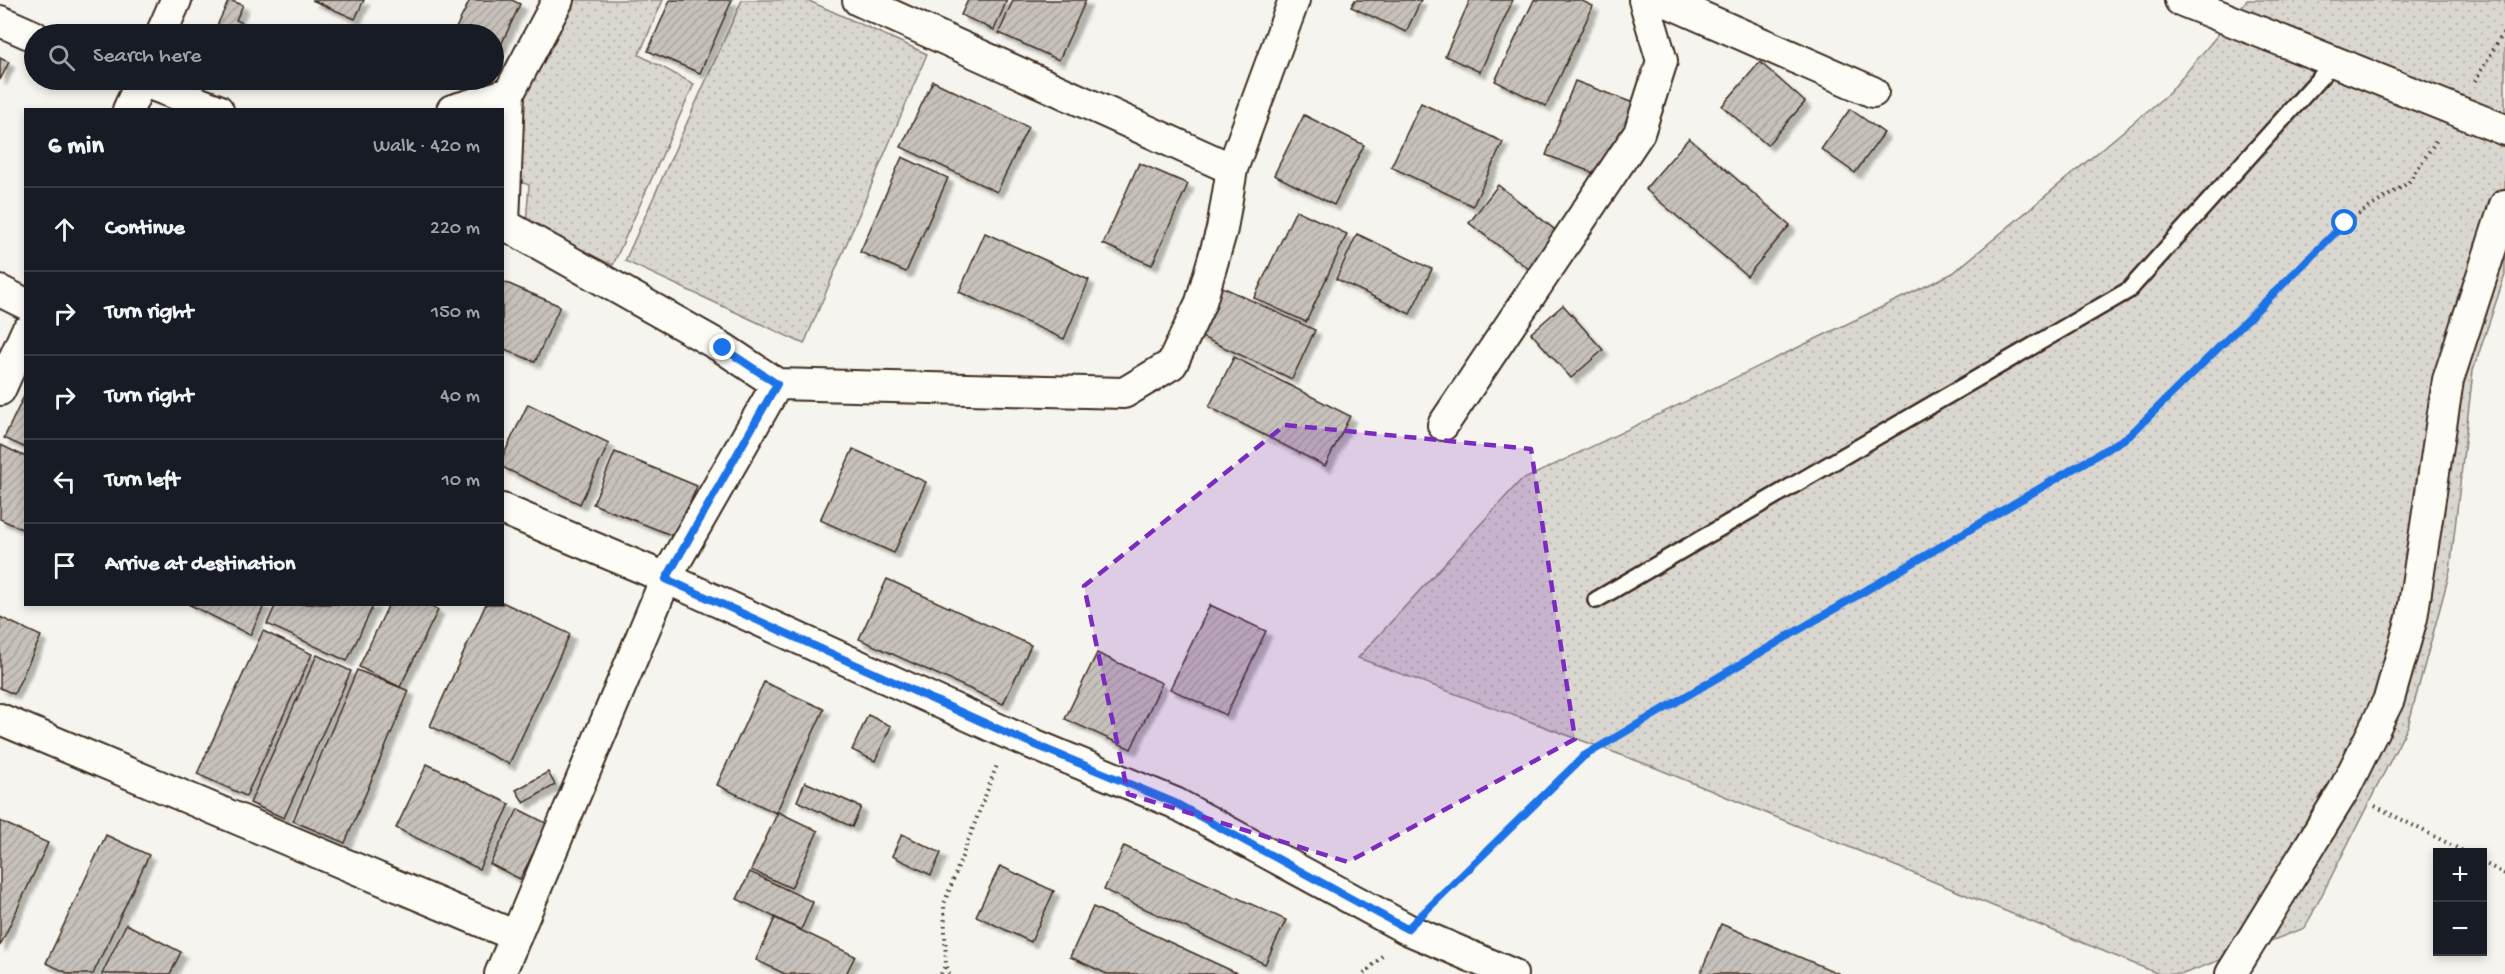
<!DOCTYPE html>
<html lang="en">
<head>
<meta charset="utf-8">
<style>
	:root { --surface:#171b24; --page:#242831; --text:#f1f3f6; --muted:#9ea1a6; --line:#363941 }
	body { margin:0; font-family:"Gochi Hand",sans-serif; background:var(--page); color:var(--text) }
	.controls { position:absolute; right:18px; bottom:18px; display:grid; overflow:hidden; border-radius:0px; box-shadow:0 3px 9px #0003 }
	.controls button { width:54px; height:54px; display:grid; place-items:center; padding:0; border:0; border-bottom:2px solid var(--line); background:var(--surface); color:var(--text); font:30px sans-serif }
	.stop { position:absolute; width:18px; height:18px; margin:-14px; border:4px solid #1a73e8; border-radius:50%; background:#fff }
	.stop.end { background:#1a73e8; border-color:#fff; box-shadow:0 2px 6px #0008 }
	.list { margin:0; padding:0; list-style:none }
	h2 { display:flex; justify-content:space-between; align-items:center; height:78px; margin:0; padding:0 24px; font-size:26px }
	h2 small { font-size:20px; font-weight:400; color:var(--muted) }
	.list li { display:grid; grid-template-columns:39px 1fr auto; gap:18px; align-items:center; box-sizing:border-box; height:84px; padding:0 24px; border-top:2px solid var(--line) }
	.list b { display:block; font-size:22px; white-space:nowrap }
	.list em { font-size:20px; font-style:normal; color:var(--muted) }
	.icon { flex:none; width:33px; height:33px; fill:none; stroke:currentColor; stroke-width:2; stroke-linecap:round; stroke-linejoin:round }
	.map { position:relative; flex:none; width:2505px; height:974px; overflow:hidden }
	.search { position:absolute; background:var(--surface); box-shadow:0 3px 9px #0003; left:24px; top:24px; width:480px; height:66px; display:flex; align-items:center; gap:15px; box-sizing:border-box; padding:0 21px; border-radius:33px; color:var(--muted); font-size:22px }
	.panel { position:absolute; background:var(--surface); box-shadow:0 3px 9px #0003; left:24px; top:108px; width:480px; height:498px; border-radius:0px }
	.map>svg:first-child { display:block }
</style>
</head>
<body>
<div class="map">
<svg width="2505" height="974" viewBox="0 0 2505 974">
	<defs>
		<pattern id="grass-dots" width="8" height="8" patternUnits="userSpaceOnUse" patternTransform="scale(1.5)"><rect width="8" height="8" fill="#dad6d0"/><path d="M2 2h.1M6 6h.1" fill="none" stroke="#bcb8b2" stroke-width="1.8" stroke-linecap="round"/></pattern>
		<pattern id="building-hatch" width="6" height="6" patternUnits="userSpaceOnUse" patternTransform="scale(1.5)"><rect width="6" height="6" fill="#c7c1bb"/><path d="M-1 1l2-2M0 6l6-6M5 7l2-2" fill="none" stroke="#aca6a0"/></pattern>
		<filter id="shadow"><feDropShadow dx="5.5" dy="5.5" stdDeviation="1.5" flood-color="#0004"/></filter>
	</defs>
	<rect width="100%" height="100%" fill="#f5f4ee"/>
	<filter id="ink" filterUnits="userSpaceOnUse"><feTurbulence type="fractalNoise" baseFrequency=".0167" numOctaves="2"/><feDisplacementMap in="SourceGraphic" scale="12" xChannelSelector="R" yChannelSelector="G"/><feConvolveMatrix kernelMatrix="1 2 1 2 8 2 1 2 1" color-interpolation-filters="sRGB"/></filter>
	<g filter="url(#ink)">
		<g fill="url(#grass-dots)" stroke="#8a8077" stroke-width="1.5">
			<path d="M552 0H663L639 55 694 84 613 265 526 225 529 185 503 175V112Z"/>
			<path d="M742 0H807L927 54 804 344 625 261Z"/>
			<path d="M2247 0H2505V275L2473 371 2450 571 2408 726 2305 928 2183 974H2159L1651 766 1358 658 1520 481 1953 273 2169 93Z"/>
		</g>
		<g fill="url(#building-hatch)" stroke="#3b2a1e" stroke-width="1.5" filter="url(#shadow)">
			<path d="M229 0 243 5 236 20 260 31 258 34 214 32Z"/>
			<path d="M312 0H364L355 19Z"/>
			<path d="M470 0H512L520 4 494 60V34H453Z"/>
			<path d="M670 0H732L700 73 648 51Z"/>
			<path d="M968 0H1007L994 30 961 15Z"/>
			<path d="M1013 0H1086L1059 60 999 33Z"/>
			<path d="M1355 0H1421L1406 32 1351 7Z"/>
			<path d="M1470 0H1513L1480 72 1445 56Z"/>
			<path d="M1534 0H1580L1593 6 1546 106 1495 81Z"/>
			<path d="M0 58 9 62 0 80Z"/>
			<path d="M1760 62 1805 102 1767 145 1722 106Z"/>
			<path d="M933 81 1028 127 997 192 901 147Z"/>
			<path d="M1575 81 1636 104 1607 178 1546 155Z"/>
			<path d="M1421 103 1503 142 1473 206 1391 167Z"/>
			<path d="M1850 109 1884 133 1855 173 1821 149Z"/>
			<path d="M1304 115 1364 145 1334 205 1274 175Z"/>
			<path d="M1689 138 1790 225 1747 276 1645 189Z"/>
			<path d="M902 157 948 178 906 272 860 252Z"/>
			<path d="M1139 163 1188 184 1152 265 1103 244Z"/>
			<path d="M1498 185 1559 233 1530 270 1469 223Z"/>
			<path d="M1296 210 1347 234 1306 322 1254 298Z"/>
			<path d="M985 233 1089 280 1064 339 959 292Z"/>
			<path d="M1357 234 1432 269 1410 314 1336 279Z"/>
			<path d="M502 281 560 306 535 362 502 348Z"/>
			<path d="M1216 284 1315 330 1292 379 1193 333Z"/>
			<path d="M1563 305 1603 350 1571 378 1531 333Z"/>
			<path d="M1234 357 1350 416 1325 466 1209 407Z"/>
			<path d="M26 392V448L4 438Z"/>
			<path d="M528 404 609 443 580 504 502 467V458Z"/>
			<path d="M1 445 26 457V531L0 519Z"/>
			<path d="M853 449 926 482 894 553 820 520Z"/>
			<path d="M615 452 697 486 676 537 593 504Z"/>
			<path d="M887 579 1031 645 1003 704 859 639Z"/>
			<path d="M502 602 570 634 509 764 430 726 486 604H502Z"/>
			<path d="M188 604H265L250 635Z"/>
			<path d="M276 604H374L347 661 267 624Z"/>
			<path d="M389 604H428L438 610 400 687 359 667Z"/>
			<path d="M1210 605 1266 631 1226 715 1170 689Z"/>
			<path d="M0 617 41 636 14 694 0 688Z"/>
			<path d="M263 631 312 654 246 796 197 774Z"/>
			<path d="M1097 653 1162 683 1131 749 1065 719Z"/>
			<path d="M317 655 351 671 284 818 250 803Z"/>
			<path d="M357 670 409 691 345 843 293 821Z"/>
			<path d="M764 682 824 709 776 813 717 785Z"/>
			<path d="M868 715 891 726 875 761 852 750Z"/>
			<path d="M427 764 510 804 479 869 396 828Z"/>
			<path d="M548 772 555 785 524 803 516 790Z"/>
			<path d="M805 782 861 807 852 827 797 801Z"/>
			<path d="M518 809 548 824 520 879 490 864Z"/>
			<path d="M778 812 818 831 791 888 751 870Z"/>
			<path d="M0 821 48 843 0 946Z"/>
			<path d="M902 834 941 853 931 875 892 856Z"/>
			<path d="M106 835 149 855 93 974H70L46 963Z"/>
			<path d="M1124 846 1286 920 1265 964 1104 890Z"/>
			<path d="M1000 866 1054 891 1031 942 976 916Z"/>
			<path d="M750 872 813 902 801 930 737 899Z"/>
			<path d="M1093 907 1239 974H1107L1070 957Z"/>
			<path d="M775 918 855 956 846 974H785L756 960Z"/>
			<path d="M126 924 181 952 170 974H102Z"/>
			<path d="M1721 924 1840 974H1700Z"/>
		</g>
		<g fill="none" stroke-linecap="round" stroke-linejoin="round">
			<defs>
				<path id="service" d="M1596 600 2129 290 2334 62"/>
				<g id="minor">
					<path d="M858 0 1232 169"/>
					<path d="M1663 0 1873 92"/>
					<path d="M2180 0 2505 130"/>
					<path d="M0 21 34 36"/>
					<path d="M161 34 176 0"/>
					<path d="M139 80 218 110"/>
					<path d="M128 110 142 80"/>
					<path d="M452 110 509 93"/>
					<path d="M502 223 723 348 777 384 1124 393 1172 364 1201 302 1222 229 1232 169 1294 0"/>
					<path d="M504 223 509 93 558 0"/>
					<path d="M0 291 26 304"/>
					<path d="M0 390 26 332"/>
					<path d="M1443 425 1639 133 1662 61 1644 0"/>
					<path d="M502 509 666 578 1009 734 1175 803 1407 929 1512 974"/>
					<path d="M0 719 516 936"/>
					<path d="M500 974 666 578 777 384"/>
					<path d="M2231 974 2344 790 2389 699 2412 618 2448 380 2505 205"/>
				</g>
			</defs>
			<use href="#service" stroke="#3b2a1e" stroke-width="20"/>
			<use href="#minor" stroke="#3b2a1e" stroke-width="34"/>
			<g stroke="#3b2a1e" stroke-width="4" stroke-dasharray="1.5 4.5" stroke-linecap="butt">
				<path d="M2475 81 2505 30"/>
				<path d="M2375 806 2465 852"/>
				<path d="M2482 862 2505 874"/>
				<path d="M1432 905 1584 756 2129 436 2345 223 2408 183 2438 138"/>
				<path d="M941 974 946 964"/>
				<path d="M949 974 946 964 944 904 997 765"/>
				<path d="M1364 974 1383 955"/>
			</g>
			<use href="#service" stroke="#fdfcf7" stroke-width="15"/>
			<use href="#minor" stroke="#fdfcf7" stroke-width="30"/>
		</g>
	</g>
	<g fill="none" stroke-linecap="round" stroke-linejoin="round" filter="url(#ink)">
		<path stroke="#1a73e8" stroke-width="8" d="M723 348 777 384 666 579 1009 734 1175 803 1407 929 1584 756 2129 436 2345 223"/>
	</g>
	<path fill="#7b2cbf" fill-opacity="0.2" stroke="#7b2cbf" stroke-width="4.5" stroke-dasharray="12 8" stroke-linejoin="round" d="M1285 425 1531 449 1575 739 1348 862 1128 794 1084 586Z"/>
</svg>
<div class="controls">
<button>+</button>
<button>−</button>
</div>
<div class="stop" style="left:2345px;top:223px"></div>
<div class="stop end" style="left:723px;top:348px"></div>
<div class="search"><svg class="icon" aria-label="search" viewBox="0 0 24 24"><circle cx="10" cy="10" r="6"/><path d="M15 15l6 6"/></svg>Search here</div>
<section class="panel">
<h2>6 min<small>Walk · 420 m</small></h2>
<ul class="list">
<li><svg class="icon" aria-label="ahead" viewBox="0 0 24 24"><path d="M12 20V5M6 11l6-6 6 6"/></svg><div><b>Continue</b></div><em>220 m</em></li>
<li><svg class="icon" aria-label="right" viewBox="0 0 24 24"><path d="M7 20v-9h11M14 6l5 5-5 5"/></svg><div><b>Turn right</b></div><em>150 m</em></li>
<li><svg class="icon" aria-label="right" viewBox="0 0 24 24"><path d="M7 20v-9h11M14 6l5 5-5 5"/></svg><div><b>Turn right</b></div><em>40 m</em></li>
<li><svg class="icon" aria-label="left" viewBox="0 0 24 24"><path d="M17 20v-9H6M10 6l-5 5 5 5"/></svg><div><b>Turn left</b></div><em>10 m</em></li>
<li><svg class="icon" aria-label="arrive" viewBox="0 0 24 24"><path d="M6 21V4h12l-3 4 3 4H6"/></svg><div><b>Arrive at destination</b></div></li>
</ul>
</section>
</div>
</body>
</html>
